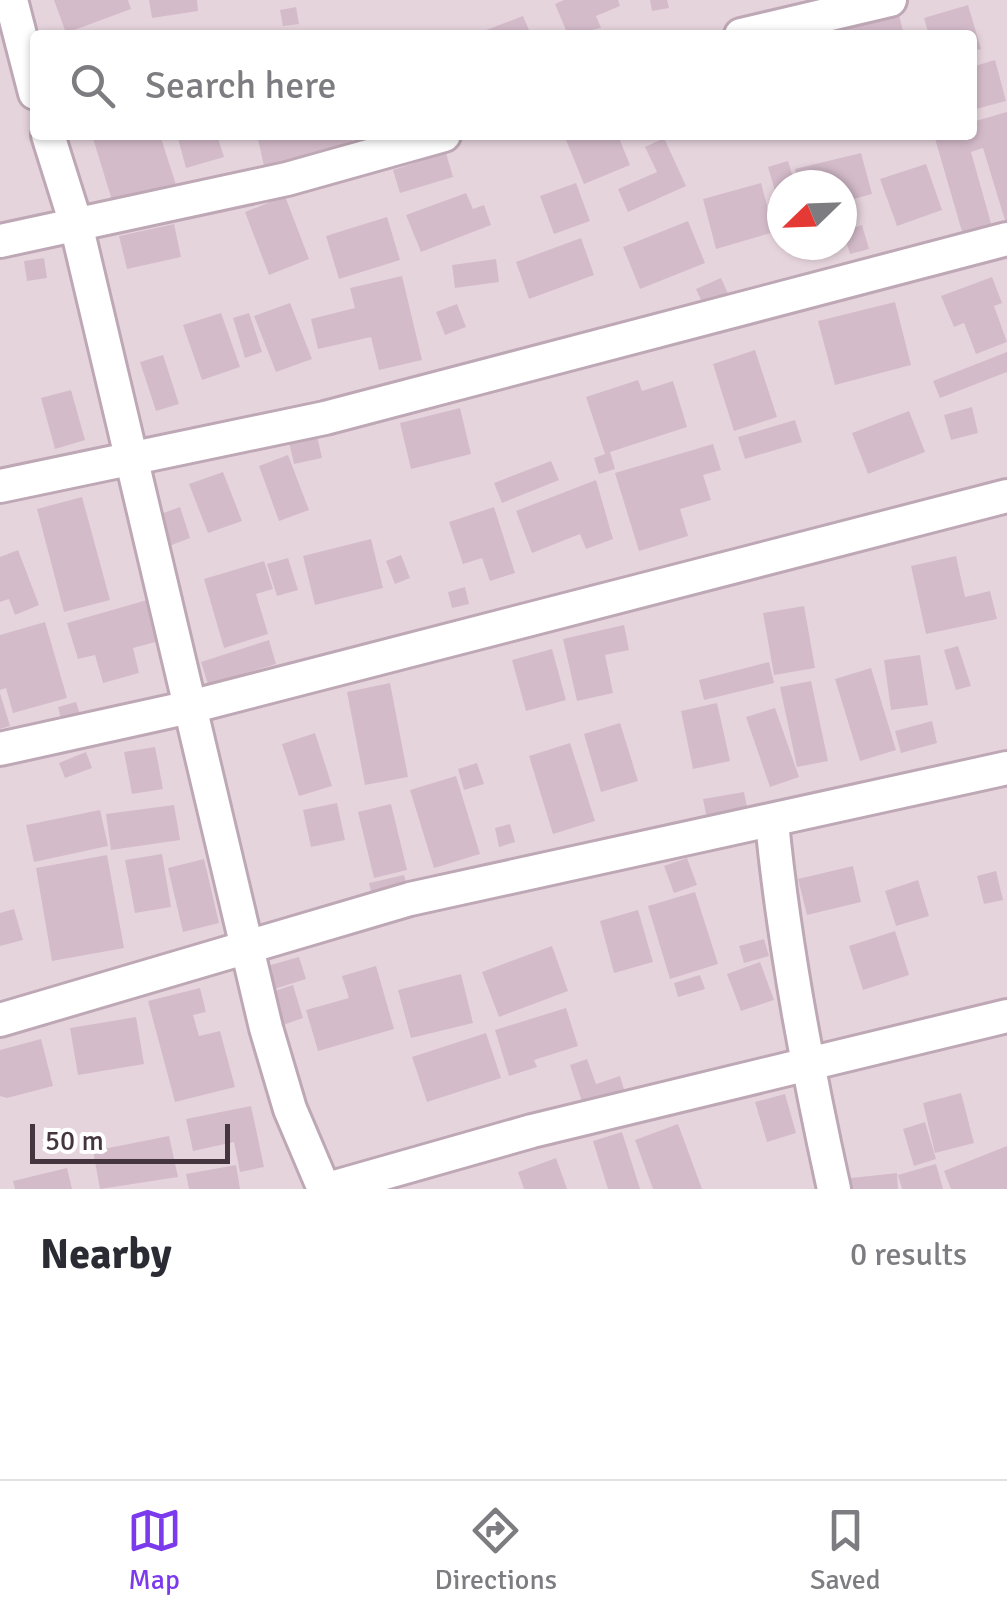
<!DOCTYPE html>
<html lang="en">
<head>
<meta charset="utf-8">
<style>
	:root { --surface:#fff; --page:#f2f2f3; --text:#2b2b33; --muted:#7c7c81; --line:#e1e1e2; --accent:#7c3aed }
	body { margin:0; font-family:Signika,sans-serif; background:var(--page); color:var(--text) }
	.compass { position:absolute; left:767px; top:170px; width:90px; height:90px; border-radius:50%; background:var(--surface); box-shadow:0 2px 8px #0004; rotate:247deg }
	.scale { position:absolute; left:30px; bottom:25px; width:200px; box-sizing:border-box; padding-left:10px; border:5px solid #45353f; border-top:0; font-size:28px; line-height:35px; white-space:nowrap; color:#45353f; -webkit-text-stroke:8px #fff; paint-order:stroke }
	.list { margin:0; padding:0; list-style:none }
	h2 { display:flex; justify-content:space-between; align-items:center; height:130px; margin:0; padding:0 40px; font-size:42px }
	h2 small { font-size:32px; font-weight:400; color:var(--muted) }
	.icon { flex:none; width:55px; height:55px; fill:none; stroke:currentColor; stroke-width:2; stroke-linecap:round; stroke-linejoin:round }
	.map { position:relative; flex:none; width:1007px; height:1189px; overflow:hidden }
	.search { position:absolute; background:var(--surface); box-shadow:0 2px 8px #0004; left:30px; right:30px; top:30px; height:110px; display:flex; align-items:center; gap:25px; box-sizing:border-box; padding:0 35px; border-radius:10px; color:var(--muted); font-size:38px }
	.sheet { height:290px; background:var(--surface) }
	nav { display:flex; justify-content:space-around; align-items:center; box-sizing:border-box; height:140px; border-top:2px solid var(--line); background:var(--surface); font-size:28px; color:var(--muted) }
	nav a { display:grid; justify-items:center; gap:5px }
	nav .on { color:var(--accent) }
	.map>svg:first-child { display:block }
</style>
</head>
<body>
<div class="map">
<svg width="1007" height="1189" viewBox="0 0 1007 1189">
	<rect width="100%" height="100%" fill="#f2e5ec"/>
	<path fill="#e6d4dd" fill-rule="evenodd" d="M0 0H1007V1189H0ZM35 35H972V135H35ZM782 185H842V245H782Z"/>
	<g fill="#d4bbca">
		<path d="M54 0H128L131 9 66 33Z"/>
		<path d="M149 0H197L198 11 152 18Z"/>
		<path d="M564 0H618L620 6 596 16 601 28 568 35 555 4Z"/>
		<path d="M650 0H667L669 8 652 11Z"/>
		<path d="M968 5 981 49 972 51V35H929L924 18Z"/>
		<path d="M296 7 299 24 283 26 280 10Z"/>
		<path d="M899 15 904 35H834L833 30Z"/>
		<path d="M523 16 531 35H473Z"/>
		<path d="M995 60 1006 101 976 109 972 67Z"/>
		<path d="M1007 112V227L983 148 971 152 992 227 963 235 934 135H972V122Z"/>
		<path d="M92 135H160L177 188 114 207Z"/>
		<path d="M177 135H217L224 157 186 168Z"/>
		<path d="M257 135H351L357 159 267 179Z"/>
		<path d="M564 135H627L619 138 630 165 584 184Z"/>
		<path d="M664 138 686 186 628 212 618 189 657 172 645 147Z"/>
		<path d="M446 153 453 177 400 193 393 170Z"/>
		<path d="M861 153 872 194 842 202V185H799L795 169Z"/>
		<path d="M788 161 795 185H782L781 211 768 167Z"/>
		<path d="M926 164 942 210 897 226 880 179Z"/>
		<path d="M576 183 590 221 554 234 540 196Z"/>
		<path d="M761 183 774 232 716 249 703 199Z"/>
		<path d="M466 193 473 209 484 205 491 225 421 252 406 215Z"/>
		<path d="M285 196 309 259 269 275 245 212Z"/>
		<path d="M387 217 400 260 339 279 326 236Z"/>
		<path d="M688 221 705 263 640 289 623 247Z"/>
		<path d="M174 224 181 257 127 269 119 236Z"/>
		<path d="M862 225 869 249 850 254 843 231Z"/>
		<path d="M581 238 594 275 529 299 516 262Z"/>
		<path d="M44 258 47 278 27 281 24 261Z"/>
		<path d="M496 259 499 282 455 288 452 265Z"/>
		<path d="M402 276 422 360 379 370 371 337 318 349 311 319 355 308 350 288Z"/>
		<path d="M992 277 1002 303 994 306 1007 342 976 354 964 323 954 327 941 296Z"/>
		<path d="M721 278 730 298 705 309 696 289Z"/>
		<path d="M895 302 911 365 835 385 818 321Z"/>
		<path d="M290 303 312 359 276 372 254 316Z"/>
		<path d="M457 304 466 327 445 335 436 312Z"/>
		<path d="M221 313 240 367 202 380 183 325Z"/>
		<path d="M249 313 262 352 245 358 233 318Z"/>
		<path d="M755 350 777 417 734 431 713 364Z"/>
		<path d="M1007 352V372L940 398 933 381Z"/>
		<path d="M163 355 179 404 156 411 140 362Z"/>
		<path d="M638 380 642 391 673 381 687 427 610 452 615 469 599 474 594 458 605 454 586 397Z"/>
		<path d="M71 390 85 440 55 449 41 398Z"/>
		<path d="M972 407 978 433 951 440 944 415Z"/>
		<path d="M460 408 471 454 411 469 400 423Z"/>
		<path d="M909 411 925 452 868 474 852 433Z"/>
		<path d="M795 420 802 442 745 459 738 437Z"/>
		<path d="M317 436 322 458 294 464 289 442Z"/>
		<path d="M713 444 721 470 703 475 711 500 680 509 688 536 639 551 615 473Z"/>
		<path d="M288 455 309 510 279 521 259 466Z"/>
		<path d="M551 461 559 480 502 503 494 483Z"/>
		<path d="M223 472 242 521 208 533 189 484Z"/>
		<path d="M596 480 613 539 586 549 580 534 532 553 516 511Z"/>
		<path d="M82 497 110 600 64 612 37 509Z"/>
		<path d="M180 507 190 538 169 546 158 515Z"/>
		<path d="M494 507 515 573 490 581 482 558 463 564 449 522Z"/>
		<path d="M371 539 383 588 315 605 303 556Z"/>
		<path d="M18 550 39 605 15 615 9 599 0 602V557Z"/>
		<path d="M401 555 410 578 395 584 386 561Z"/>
		<path d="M956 556 965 597 990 591 997 619 926 634 911 566Z"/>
		<path d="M288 558 298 590 277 596 267 564Z"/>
		<path d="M264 561 273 589 256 594 268 634 224 648 204 579Z"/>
		<path d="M465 587 469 604 452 608 448 592Z"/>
		<path d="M147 600 159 641 133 648 139 673 103 683 95 655 78 659 67 623Z"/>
		<path d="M804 606 815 668 774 675 763 613Z"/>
		<path d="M45 622 67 698 13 713 6 688 0 690V635Z"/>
		<path d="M624 625 629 650 605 655 613 693 577 701 563 639Z"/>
		<path d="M269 640 276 664 208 684 201 662Z"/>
		<path d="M958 646 971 686 956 690 944 650Z"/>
		<path d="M552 649 566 700 526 711 512 660Z"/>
		<path d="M920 655 928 705 891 710 884 660Z"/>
		<path d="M769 662 774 683 704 700 699 680Z"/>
		<path d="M871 668 896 750 860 761 835 679Z"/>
		<path d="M811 681 828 761 797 767 780 687Z"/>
		<path d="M390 683 408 777 365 785 347 692Z"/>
		<path d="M0 693 10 726 0 729Z"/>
		<path d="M76 702 81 717 62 723 58 707Z"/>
		<path d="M717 703 730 761 693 769 681 711Z"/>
		<path d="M775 708 799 777 770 787 746 717Z"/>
		<path d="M932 721 937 743 901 753 895 731Z"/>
		<path d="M620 723 638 781 601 792 584 734Z"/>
		<path d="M315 733 332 786 299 796 282 744Z"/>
		<path d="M570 743 595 821 553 834 529 756Z"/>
		<path d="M155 747 163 789 132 794 124 752Z"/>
		<path d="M86 752 92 768 65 778 59 763Z"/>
		<path d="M477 763 484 784 464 790 458 769Z"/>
		<path d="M456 776 480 854 434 868 410 790Z"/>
		<path d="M744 792 748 812 707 819 703 799Z"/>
		<path d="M337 803 345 840 311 847 303 810Z"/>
		<path d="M391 804 407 870 374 878 358 812Z"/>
		<path d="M174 805 180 840 111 850 106 814Z"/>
		<path d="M100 810 108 846 34 862 26 825Z"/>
		<path d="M510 824 515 842 499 847 495 828Z"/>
		<path d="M162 854 171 907 135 913 125 860Z"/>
		<path d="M107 855 124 948 52 961 36 868Z"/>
		<path d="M687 858 697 885 674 893 664 866Z"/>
		<path d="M204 859 219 923 183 932 168 868Z"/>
		<path d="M853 866 861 902 807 915 798 879Z"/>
		<path d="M996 871 1003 900 984 904 977 876Z"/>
		<path d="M404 875 408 891 373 900 369 883Z"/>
		<path d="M918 880 929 916 896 926 885 891Z"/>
		<path d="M695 892 718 964 670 979 648 906Z"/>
		<path d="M14 909 23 940 0 946V913Z"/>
		<path d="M638 910 653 962 614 973 600 921Z"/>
		<path d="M895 931 909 975 863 990 849 946Z"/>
		<path d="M764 939 769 956 744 963 739 946Z"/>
		<path d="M552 946 568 991 499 1017 482 972Z"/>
		<path d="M299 957 306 979 274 989 267 966Z"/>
		<path d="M760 962 774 1000 741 1011 727 974Z"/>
		<path d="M376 966 394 1029 318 1051 306 1010 349 998 342 976Z"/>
		<path d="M461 974 473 1023 411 1038 398 990Z"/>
		<path d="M700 975 705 989 678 997 674 983Z"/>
		<path d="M293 985 303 1018 283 1025 272 992Z"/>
		<path d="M200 988 206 1012 193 1015 199 1036 220 1031 235 1087 175 1102 148 1001Z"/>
		<path d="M566 1008 578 1046 534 1060 537 1067 509 1076 495 1030Z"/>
		<path d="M136 1017 144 1064 78 1075 70 1028Z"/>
		<path d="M486 1033 501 1078 427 1102 412 1057Z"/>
		<path d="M41 1039 53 1086 7 1098 0 1096V1050Z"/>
		<path d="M587 1059 596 1084 620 1076 626 1096 585 1111 570 1065Z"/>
		<path d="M961 1093 974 1143 935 1153 923 1103Z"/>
		<path d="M785 1094 796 1133 767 1142 755 1102Z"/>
		<path d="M251 1106 264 1167 240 1172 234 1142 193 1151 186 1119Z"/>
		<path d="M925 1122 936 1159 914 1166 903 1129Z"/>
		<path d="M678 1124 702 1189H653L635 1140Z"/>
		<path d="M622 1132 640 1189H608L593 1141Z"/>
		<path d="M169 1136 178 1177 100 1189 93 1151Z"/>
		<path d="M1007 1146V1189H951L944 1171Z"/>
		<path d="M556 1158 567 1189H524L518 1172Z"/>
		<path d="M936 1164 943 1189H902L898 1175Z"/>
		<path d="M236 1165 240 1189H189L186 1174Z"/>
		<path d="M67 1168 72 1189H15L13 1181Z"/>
		<path d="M897 1173 898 1189H843L842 1179Z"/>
	</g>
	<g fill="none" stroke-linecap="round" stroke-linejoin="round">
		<defs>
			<g id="minor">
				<path d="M11 0 35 93"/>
				<path d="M741 35 890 0"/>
				<path d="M48 135 76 224 266 1028 290 1109 324 1189"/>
				<path d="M0 241 287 179 444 135"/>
				<path d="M0 486 325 418 1007 239"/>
				<path d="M0 749 190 707 1007 496"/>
				<path d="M772 822C784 946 807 1067 834 1189"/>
				<path d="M0 1020 410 899 1007 768"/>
				<path d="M328 1189 532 1131 1007 1016"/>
			</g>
		</defs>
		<use href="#minor" stroke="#bea8b5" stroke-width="38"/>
		<use href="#minor" stroke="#fff" stroke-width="32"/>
	</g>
</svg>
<svg class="compass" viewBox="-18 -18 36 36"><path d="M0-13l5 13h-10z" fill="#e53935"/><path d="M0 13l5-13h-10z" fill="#7c7c81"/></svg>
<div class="scale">50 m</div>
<div class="search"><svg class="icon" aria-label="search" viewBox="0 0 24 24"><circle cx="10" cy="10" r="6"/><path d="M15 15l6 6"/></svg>Search here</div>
</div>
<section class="sheet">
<h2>Nearby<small>0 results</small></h2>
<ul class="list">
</ul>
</section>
<nav>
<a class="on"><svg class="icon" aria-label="map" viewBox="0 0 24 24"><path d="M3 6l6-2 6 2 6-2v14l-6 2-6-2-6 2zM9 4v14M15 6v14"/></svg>Map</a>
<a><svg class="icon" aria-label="directions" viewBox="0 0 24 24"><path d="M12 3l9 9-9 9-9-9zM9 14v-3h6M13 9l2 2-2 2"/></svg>Directions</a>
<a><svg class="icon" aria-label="saved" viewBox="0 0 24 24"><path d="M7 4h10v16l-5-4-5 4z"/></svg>Saved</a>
</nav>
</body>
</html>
